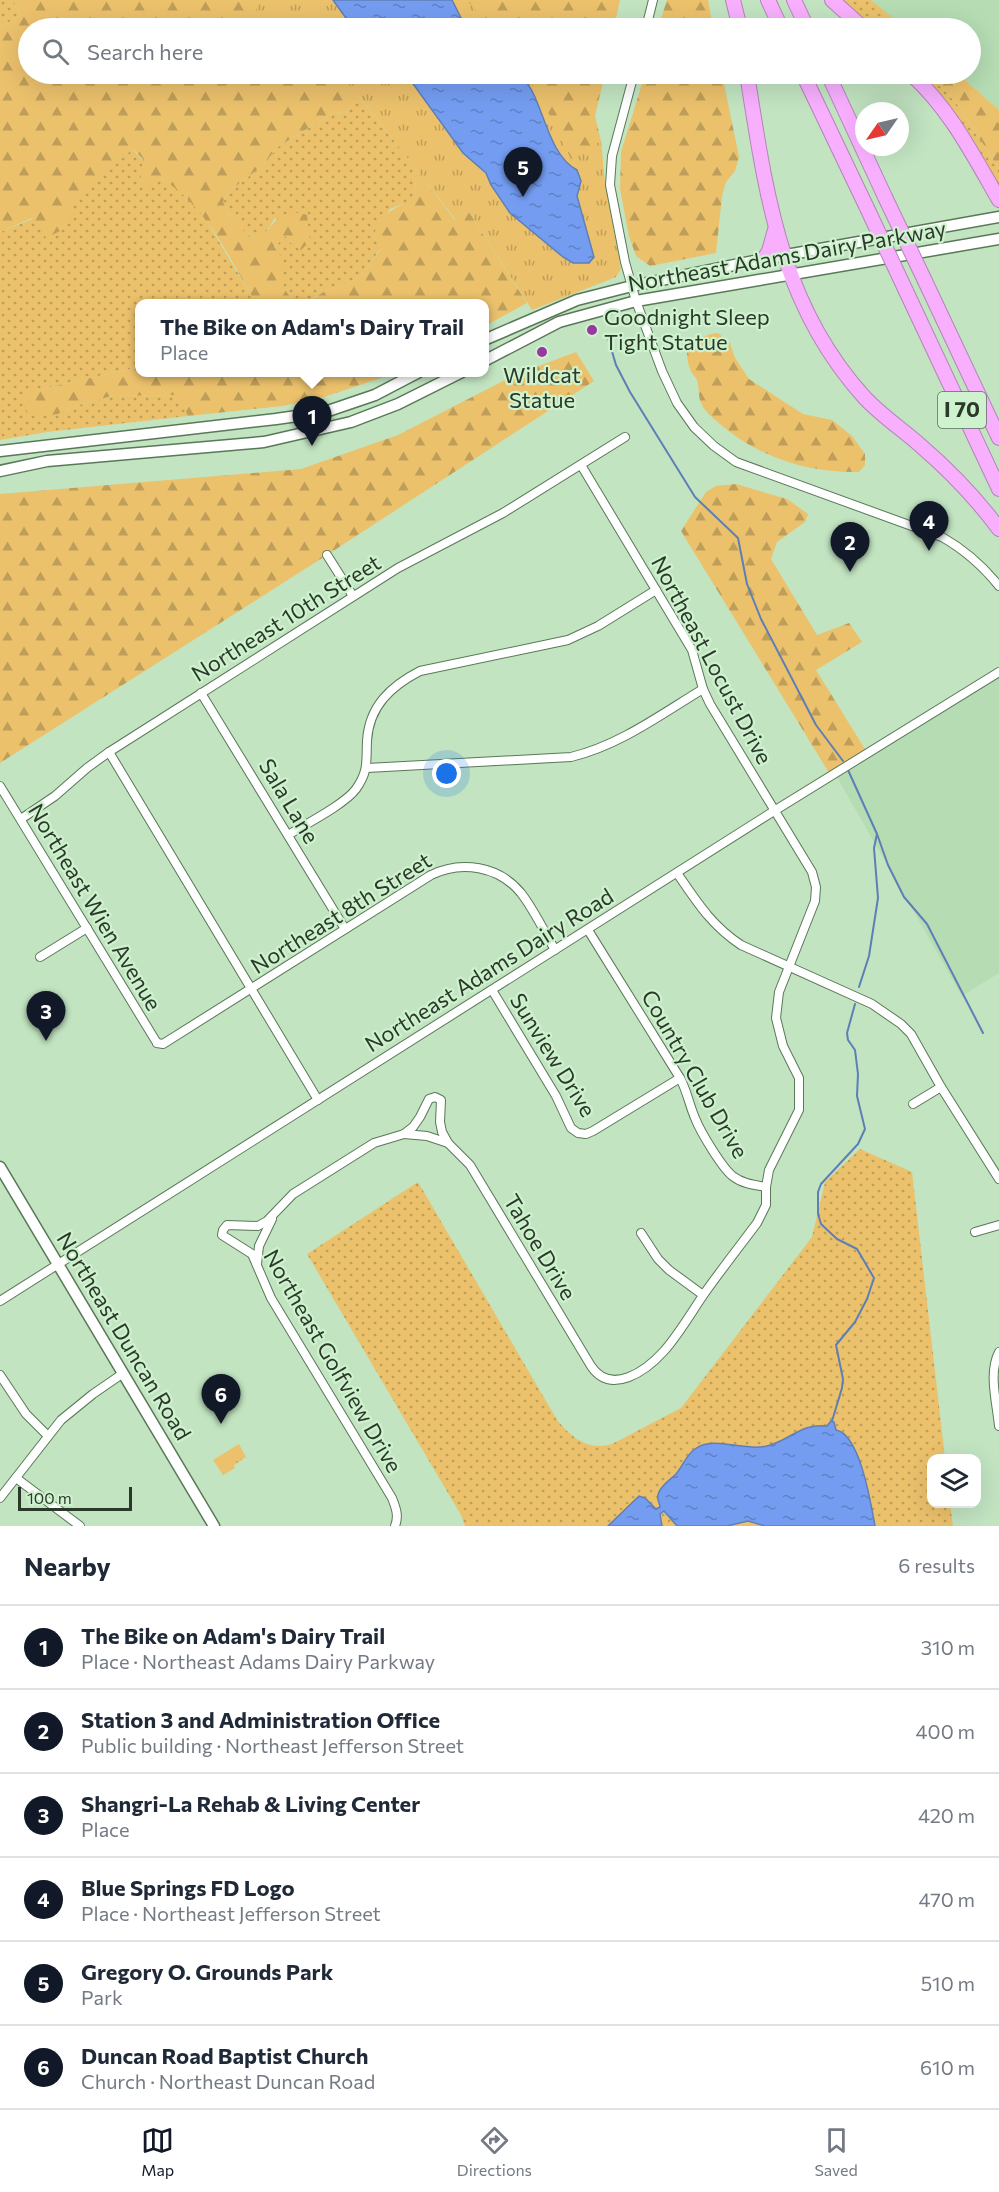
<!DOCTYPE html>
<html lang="en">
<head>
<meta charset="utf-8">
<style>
	:root { --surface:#fff; --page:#f2f2f3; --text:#1f2937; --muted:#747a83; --line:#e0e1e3; --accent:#111827 }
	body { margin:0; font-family:Commissioner,sans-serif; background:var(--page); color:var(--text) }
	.controls { position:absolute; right:18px; bottom:18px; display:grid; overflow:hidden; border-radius:12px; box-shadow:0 6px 24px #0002 }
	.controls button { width:54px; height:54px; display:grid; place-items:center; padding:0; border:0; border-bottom:2px solid var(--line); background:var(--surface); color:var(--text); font:30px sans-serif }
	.compass { position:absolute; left:855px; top:102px; width:54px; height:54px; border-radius:50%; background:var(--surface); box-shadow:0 6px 24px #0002; rotate:236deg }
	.scale { position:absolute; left:18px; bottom:15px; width:114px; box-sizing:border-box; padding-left:6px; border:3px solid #2b392b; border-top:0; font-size:16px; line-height:21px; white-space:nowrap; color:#2b392b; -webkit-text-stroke:4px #cff2ce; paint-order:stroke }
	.you { position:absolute; left:447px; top:774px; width:21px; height:21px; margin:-15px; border:4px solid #fff; border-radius:50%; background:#1a73e8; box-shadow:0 0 0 9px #1a73e833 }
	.badge { display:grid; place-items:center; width:39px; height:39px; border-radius:50%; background:var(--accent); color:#fff; font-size:20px; font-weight:700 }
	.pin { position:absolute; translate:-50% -50px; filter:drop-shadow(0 2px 3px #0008) }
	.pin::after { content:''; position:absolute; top:32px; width:21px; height:18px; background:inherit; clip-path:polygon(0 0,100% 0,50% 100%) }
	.popup { position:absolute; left:135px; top:299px; width:354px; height:78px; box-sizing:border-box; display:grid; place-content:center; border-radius:12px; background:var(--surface); filter:drop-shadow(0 2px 4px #0005); font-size:20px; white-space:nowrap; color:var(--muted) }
	.popup b { font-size:22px; color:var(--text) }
	.popup::after { content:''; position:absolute; left:50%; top:100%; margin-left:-12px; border:12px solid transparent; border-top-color:var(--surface) }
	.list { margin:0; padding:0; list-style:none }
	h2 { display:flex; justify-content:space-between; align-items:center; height:78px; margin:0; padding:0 24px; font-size:26px }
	h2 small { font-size:20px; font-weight:400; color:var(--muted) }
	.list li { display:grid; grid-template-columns:39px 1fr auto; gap:18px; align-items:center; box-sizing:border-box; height:84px; padding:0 24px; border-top:2px solid var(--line) }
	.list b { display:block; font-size:22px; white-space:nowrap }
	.list p { margin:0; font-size:20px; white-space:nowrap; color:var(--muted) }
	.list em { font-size:20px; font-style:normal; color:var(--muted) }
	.icon { flex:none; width:33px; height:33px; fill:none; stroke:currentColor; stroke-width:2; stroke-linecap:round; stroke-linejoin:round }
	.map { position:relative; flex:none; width:999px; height:1526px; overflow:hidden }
	.search { position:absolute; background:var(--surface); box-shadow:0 6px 24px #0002; left:18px; right:18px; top:18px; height:66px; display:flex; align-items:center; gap:15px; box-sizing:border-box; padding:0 21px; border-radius:33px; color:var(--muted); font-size:22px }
	.sheet { height:582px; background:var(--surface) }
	nav { display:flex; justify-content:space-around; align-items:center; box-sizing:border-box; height:84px; border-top:2px solid var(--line); background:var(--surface); font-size:16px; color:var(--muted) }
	nav a { display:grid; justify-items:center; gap:3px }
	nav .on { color:var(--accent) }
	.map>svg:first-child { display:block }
</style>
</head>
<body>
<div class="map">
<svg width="999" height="1526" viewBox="0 0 999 1526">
	<defs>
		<pattern id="grass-dots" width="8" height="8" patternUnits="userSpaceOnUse" patternTransform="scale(1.5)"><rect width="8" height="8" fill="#ebc16c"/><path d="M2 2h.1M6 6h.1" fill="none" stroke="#bf9e59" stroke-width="1.8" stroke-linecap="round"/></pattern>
		<pattern id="forest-firs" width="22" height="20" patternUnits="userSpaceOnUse" patternTransform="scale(1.5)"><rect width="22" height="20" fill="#ebc16c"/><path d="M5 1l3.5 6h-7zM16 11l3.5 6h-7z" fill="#bf9e59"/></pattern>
		<pattern id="park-tufts" width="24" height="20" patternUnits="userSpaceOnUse" patternTransform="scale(1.5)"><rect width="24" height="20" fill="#ebc16c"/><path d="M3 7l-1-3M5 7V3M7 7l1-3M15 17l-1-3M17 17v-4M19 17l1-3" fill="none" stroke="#bf9e59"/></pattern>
		<pattern id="water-ripples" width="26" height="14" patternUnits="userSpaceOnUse" patternTransform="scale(1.5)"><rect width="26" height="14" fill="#749df2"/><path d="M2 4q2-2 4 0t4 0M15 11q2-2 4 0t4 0" fill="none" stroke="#5f81c4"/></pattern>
	</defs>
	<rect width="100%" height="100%" fill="#c2e4c1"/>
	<g fill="#b5dcb3">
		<path d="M871 0H999V110L958 74H970V28H905Z"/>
		<path d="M999 678V973L962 996 837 777Z"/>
	</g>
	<g fill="url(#grass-dots)">
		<path d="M0 0H13L21 15 0 27Z"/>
		<path d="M839 0H871L905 28H870Z"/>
		<path d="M920 74H931L960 108 999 169V191C977 149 955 106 920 74Z"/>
		<path d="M359 96 421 175 415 177 416 195 408 202 390 209 374 234 380 249 364 272 349 283 328 289 305 303H300L293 300 284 288 274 247 286 236 301 250 275 218 264 235 249 237 229 215 223 203 228 192 261 167 279 146 333 113 345 112Z"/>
		<path d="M132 149 162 179 177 188 203 215 256 303 140 304 139 367 36 390 58 414 75 406 112 396 178 395 188 416 47 432 0 440V232L67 205Z"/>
		<path d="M860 1149 912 1172 945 1458H932V1504H950L953 1526H465L461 1515 307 1254 418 1182 557 1420C572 1438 588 1451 612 1444L681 1408 812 1237 825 1182Z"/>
	</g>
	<g fill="url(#forest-firs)">
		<path d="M13 0H284L331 28H28V74H373L368 87 345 112 333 113 279 146 261 167 228 192 223 202 229 215 249 237 264 235C275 219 286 207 307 215L310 241 301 250 292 245 286 236 274 247C276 250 279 252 280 255 288 273 274 290 300 303H256C230 260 207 206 162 179L150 189 140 182 143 159 133 149 67 205 72 214 62 230 46 238 32 218 0 232V27L21 15Z"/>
		<path d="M452 0H620L614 28H470Z"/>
		<path d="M667 0H708L713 28H658Z"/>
		<path d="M520 74H605L595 116 601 141 591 164 569 166Z"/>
		<path d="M645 74H722L739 157 735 171 726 182 722 196 716 253 650 266 636 256 629 236 620 189 621 152Z"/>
		<path d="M931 74H958L999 110V169L960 108Z"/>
		<path d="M421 175 455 220 469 212 527 303 485 326 484 304H305L328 289 349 283 364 272 380 250 374 234C386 205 396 212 416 195L415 177Z"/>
		<path d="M718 333 730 343 735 358 749 379 803 414 832 420 852 436 865 454V465L859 472C810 473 764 459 726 429 718 422 709 416 703 407 697 397 700 389 697 380 696 377 693 375 692 373 688 366 687 358 687 350 696 340 704 334 718 333Z"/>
		<path d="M576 352 594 381 327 555 0 763V494L301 469 398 435 515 375Z"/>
		<path d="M139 367 140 372 396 373 324 397 283 406 188 416 177 395 112 396 75 406 58 414 40 416 27 412 22 403 26 394 36 390Z"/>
		<path d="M736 484 787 499 808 514 805 522 777 542 771 559 817 635 849 623 862 642 816 670 868 754 831 776 681 531 706 492 716 486Z"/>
	</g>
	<g fill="url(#park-tufts)">
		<path d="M262 0H467L491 28H245Z"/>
		<path d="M342 74H525L539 94 571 159 601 141 605 183 621 269 616 277 532 310 469 212 456 220Z"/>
		<path d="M239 1444 246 1457 234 1465 235 1468 223 1475 213 1460Z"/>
	</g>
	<g fill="url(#water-ripples)" stroke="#5e7fb6" stroke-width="1.5">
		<path d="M333 0H452L463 22 470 28H353Z"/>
		<path d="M406 74H520C524 80 530 86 533 93 545 117 552 157 577 170L581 181 577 196 594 257 589 263H573L563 257 510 213 491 185 486 173 463 153Z"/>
		<path d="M831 1421 834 1422 836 1430C860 1434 871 1504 875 1526H765L748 1521 727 1526H677L664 1511 660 1514 662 1526H608L639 1496 645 1498 656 1509 660 1507C660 1504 658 1502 658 1499 656 1489 670 1480 676 1474 683 1466 686 1455 695 1449 714 1435 745 1452 767 1446 791 1440 800 1423 827 1426Z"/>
	</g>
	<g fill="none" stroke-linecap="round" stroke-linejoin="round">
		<g stroke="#5e7fb6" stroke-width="2">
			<path d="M608 338 616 365 630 392 695 497 738 538 747 584 761 619 816 725 843 761"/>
			<path d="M848 770 877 834 888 865 904 897 927 924 983 1033"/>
			<path d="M859 987 869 956 878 898 874 848 877 834"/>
			<path d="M832 1421 842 1388 843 1379 836 1345 855 1322 867 1299 874 1278 857 1249 837 1239 821 1224 818 1214V1192L821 1184 858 1144 865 1129 857 1096 858 1074 855 1050 848 1040 847 1033 855 1004"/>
		</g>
		<defs>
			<g id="street">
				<path d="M646 28 653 0"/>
				<path d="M634 74 612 156 610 185 625 262 636 301 662 371 677 403 694 427 714 446 736 462 942 537C965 550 982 565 999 586"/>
				<path d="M327 555 353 596"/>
				<path d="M201 693 345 929"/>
				<path d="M109 752 318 1100"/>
				<path d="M367 768 571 757C620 745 660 715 703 689"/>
				<path d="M0 786 157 1043"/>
				<path d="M21 819 55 796 87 768 109 752 398 568 503 513 625 437"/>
				<path d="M288 835C306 824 345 804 356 789 369 771 366 760 367 741 369 706 391 686 420 671L568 640 598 626 656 590"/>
				<path d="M677 873C697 902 711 925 741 945L872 1004 901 1024 911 1034 941 1087 999 1179"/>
				<path d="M588 930 680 1078C687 1091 689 1104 695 1118 700 1131 723 1170 734 1177 743 1184 755 1185 766 1187"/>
				<path d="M40 957 87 928"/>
				<path d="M492 990 556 1096 571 1128 578 1133 586 1134 593 1131 680 1078"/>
				<path d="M157 1043 163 1044 431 875C461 860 499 866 521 893 534 910 544 931 555 950"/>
				<path d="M913 1104 941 1087"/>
				<path d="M404 1134 427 1136 448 1143"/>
				<path d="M975 1232 999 1225"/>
				<path d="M641 1233 658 1259 669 1270 703 1295"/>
				<path d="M257 1264 259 1246 272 1219"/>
				<path d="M0 1301 774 811 999 672"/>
				<path d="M999 1352C988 1373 997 1403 999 1426"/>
				<path d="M0 1375 26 1414 47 1435"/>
				<path d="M16 1478 80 1526"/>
				<path d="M0 1498 61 1420 93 1394 122 1374"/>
				<path d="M395 1526C399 1516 396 1508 392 1498L271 1298 252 1254 222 1235 223 1230 227 1225 258 1226 267 1221 293 1194 374 1143 404 1134 413 1127 420 1117 429 1099 435 1097 441 1100 440 1122 442 1132 448 1143 470 1165 591 1366C611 1396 646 1371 664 1351 679 1334 691 1313 704 1294 721 1270 739 1247 757 1223L766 1205V1187L769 1170 799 1110V1078L783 1046 776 1018 779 992 815 901 816 887 812 872 710 704 703 689 692 650 581 465"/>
			</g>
			<g id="secondary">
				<path d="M484 340 577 300 632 286 764 259 999 217"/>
				<path d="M484 361 559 322 636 301 999 239"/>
				<path d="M0 451 276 419 325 412 375 395 419 372"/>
				<path d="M0 471 47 461 264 442 351 422 398 404 462 372"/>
				<path d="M0 1167 214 1526"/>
			</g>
			<g id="highway">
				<path d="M733 0 740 28"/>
				<path d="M768 0 781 28"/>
				<path d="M794 0 807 28"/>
				<path d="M832 0 863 28"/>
				<path d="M747 74C766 193 780 305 865 398 882 416 903 430 921 446 950 471 976 498 999 529"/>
				<path d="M803 74 867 208"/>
				<path d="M828 74 885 197"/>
				<path d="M911 74C950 109 973 155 999 200"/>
				<path d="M764 259 769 251 775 230"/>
				<path d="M925 281 999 438"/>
				<path d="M906 291 999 489"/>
			</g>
		</defs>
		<use href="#street" stroke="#597858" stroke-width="10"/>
		<use href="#secondary" stroke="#597858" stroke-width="13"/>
		<use href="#highway" stroke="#b086b4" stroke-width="16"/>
		<use href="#street" stroke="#fff" stroke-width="8"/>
		<use href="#secondary" stroke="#fff" stroke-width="10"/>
		<use href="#highway" stroke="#f7affe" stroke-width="14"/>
		<defs>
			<g id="highway-bridge">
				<path d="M885 197 925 281"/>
				<path d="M867 208 906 291"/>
			</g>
		</defs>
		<use href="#highway-bridge" stroke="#b086b4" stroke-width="16" stroke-linecap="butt"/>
		<use href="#highway-bridge" stroke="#f7affe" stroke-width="14"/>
	</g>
	<g fill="#9738a1" stroke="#cff2ce" stroke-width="2">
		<circle cx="592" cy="330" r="6"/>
		<circle cx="542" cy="352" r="6"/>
	</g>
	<g text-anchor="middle" stroke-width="4.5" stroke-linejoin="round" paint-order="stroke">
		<rect fill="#cff2ce" stroke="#5c705c" stroke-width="1.5" x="938" y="392" width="48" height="36" rx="4.5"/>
		<g font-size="21" font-weight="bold" fill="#2b392b">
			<text x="962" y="417">I 70</text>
		</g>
		<g font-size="22" fill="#2b392b" stroke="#cff2ce">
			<text transform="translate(787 256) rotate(-10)" y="8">Northeast Adams Dairy Parkway</text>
			<text transform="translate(286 618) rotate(-32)" y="8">Northeast 10th Street</text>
			<text transform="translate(712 660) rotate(62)" y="8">Northeast Locust Drive</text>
			<text transform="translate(289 801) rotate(59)" y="8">Sala Lane</text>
			<text transform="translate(95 907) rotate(59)" y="8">Northeast Wien Avenue</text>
			<text transform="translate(341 913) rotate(-32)" y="8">Northeast 8th Street</text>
			<text transform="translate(489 970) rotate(-32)" y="8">Northeast Adams Dairy Road</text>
			<text transform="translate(553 1055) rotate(58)" y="8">Sunview Drive</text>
			<text transform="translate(695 1074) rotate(60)" y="8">Country Club Drive</text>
			<text transform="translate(540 1247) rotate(59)" y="8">Tahoe Drive</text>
			<text transform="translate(124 1336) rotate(59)" y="8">Northeast Duncan Road</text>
			<text transform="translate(333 1361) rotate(60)" y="8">Northeast Golfview Drive</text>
		</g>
		<g font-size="22" fill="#2b392b" stroke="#cff2ce" text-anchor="start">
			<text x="604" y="325">Goodnight Sleep<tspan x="604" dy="25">Tight Statue</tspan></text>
			<text x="542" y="383" text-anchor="middle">Wildcat<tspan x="542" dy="25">Statue</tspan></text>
		</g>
	</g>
</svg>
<div class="controls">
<button><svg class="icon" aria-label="layers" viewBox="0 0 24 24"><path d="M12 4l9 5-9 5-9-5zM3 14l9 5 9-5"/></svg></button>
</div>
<svg class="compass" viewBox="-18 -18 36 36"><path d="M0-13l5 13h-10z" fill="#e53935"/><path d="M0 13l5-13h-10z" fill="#747a83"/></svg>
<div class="scale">100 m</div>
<div class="you"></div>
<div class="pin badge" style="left:312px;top:446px">1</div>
<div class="popup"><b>The Bike on Adam's Dairy Trail</b>Place</div>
<div class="pin badge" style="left:850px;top:572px">2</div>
<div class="pin badge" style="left:46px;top:1041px">3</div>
<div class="pin badge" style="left:929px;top:551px">4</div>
<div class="pin badge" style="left:523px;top:197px">5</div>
<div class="pin badge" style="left:221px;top:1424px">6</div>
<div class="search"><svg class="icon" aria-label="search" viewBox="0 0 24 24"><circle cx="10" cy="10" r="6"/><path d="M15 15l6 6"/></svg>Search here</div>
</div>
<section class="sheet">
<h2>Nearby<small>6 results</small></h2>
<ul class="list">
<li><span class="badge">1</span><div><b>The Bike on Adam's Dairy Trail</b><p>Place · Northeast Adams Dairy Parkway</p></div><em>310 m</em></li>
<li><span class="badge">2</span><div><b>Station 3 and Administration Office</b><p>Public building · Northeast Jefferson Street</p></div><em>400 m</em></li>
<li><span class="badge">3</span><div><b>Shangri-La Rehab &amp; Living Center</b><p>Place</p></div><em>420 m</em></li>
<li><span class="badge">4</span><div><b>Blue Springs FD Logo</b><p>Place · Northeast Jefferson Street</p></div><em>470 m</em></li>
<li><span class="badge">5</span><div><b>Gregory O. Grounds Park</b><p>Park</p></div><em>510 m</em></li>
<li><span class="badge">6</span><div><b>Duncan Road Baptist Church</b><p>Church · Northeast Duncan Road</p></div><em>610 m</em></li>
</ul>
</section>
<nav>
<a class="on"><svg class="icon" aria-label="map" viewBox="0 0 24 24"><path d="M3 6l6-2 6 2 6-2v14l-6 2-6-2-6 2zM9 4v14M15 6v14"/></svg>Map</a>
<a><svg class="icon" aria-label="directions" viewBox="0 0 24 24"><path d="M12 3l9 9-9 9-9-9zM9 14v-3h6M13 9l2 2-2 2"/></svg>Directions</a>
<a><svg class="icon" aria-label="saved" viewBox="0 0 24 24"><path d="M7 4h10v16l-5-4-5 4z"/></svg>Saved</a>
</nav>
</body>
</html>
